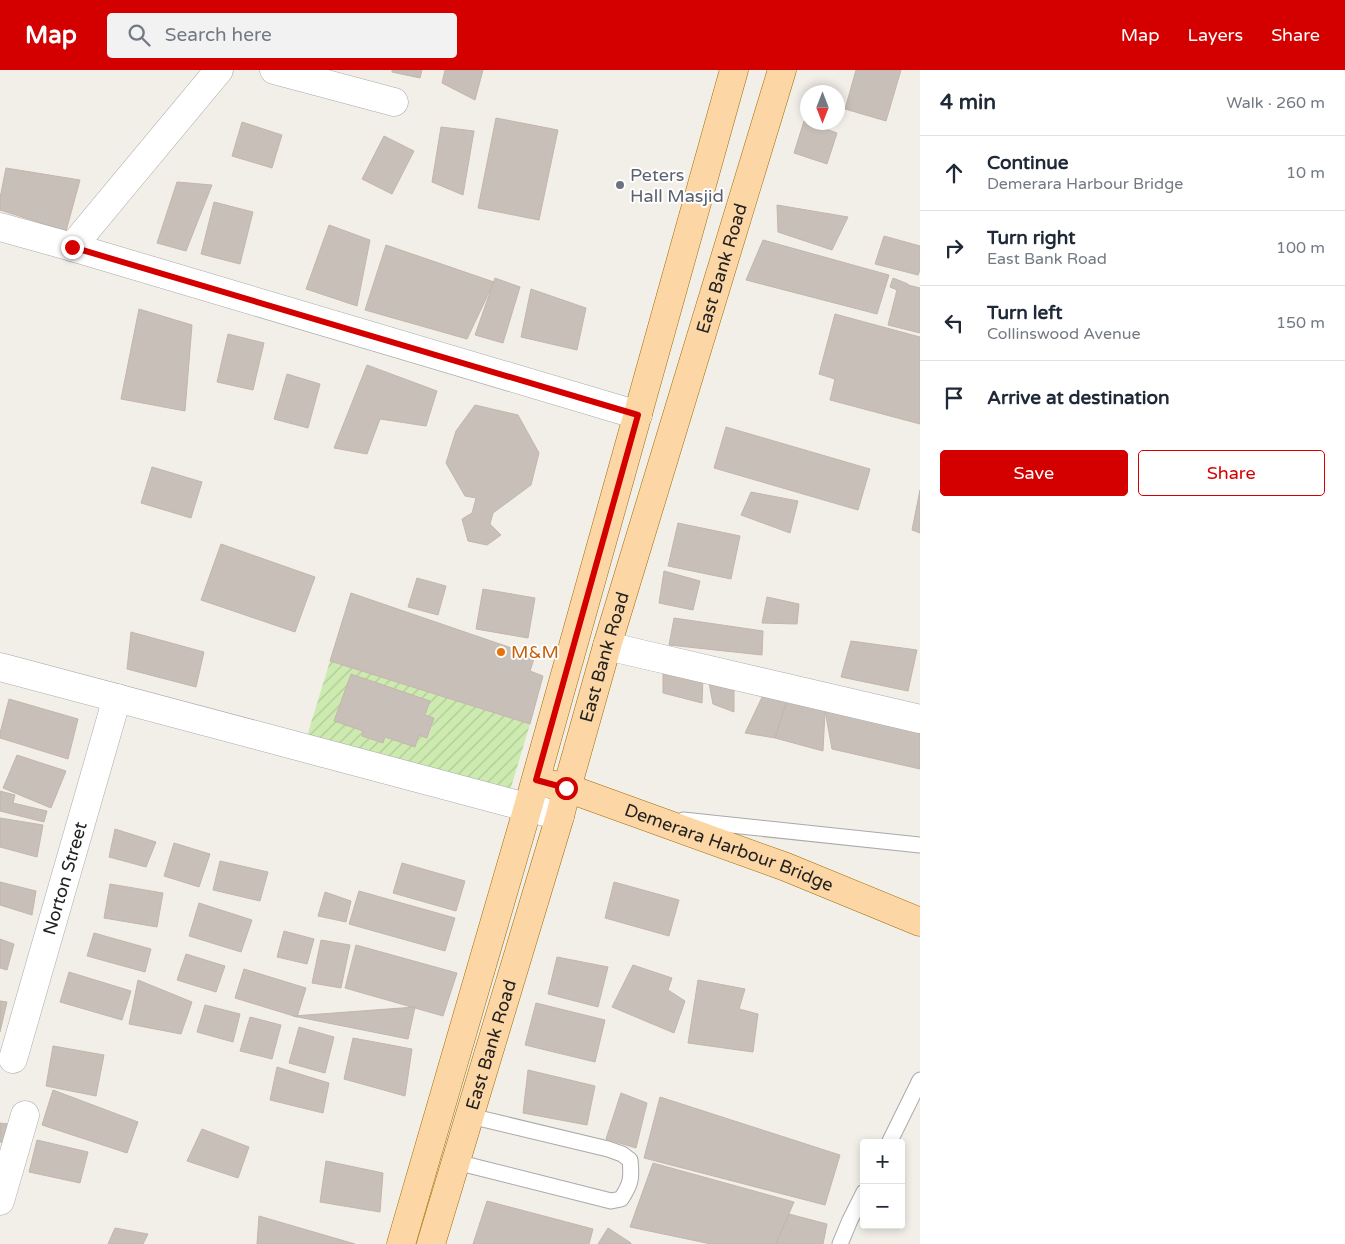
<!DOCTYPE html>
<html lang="en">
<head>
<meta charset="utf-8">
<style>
	:root { --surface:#fff; --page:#f2f2f3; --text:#1f2937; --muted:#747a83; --line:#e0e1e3; --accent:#d40000 }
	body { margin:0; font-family:"Varela Round",sans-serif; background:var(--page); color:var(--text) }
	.controls { position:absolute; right:15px; bottom:15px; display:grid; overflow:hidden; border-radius:5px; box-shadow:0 2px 8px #0003 }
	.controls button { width:45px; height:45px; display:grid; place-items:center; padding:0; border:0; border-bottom:1px solid var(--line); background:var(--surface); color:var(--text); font:25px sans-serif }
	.compass { position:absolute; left:800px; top:15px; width:45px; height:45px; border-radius:50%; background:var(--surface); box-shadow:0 2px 8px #0003; rotate:180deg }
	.stop { position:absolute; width:15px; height:15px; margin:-11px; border:4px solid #d40000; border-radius:50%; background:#fff }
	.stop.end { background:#d40000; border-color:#fff; box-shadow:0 1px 5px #0008 }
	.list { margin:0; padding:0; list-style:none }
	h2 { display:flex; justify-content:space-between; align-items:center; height:65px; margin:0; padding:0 20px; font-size:21px }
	h2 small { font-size:16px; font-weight:400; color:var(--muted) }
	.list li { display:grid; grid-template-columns:32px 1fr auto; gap:15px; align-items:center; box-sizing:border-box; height:75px; padding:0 20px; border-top:1px solid var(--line) }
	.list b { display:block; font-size:19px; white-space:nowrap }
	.list p { margin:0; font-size:16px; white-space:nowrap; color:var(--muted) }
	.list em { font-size:16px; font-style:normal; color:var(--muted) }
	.actions { display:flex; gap:10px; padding:15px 20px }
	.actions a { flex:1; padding:11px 0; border:1px solid var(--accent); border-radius:5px; text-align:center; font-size:18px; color:var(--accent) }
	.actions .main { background:var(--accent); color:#fff }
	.icon { flex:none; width:28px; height:28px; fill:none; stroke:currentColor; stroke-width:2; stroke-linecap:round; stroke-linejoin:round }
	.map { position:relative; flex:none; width:920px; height:1174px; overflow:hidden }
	header { display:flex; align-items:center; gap:30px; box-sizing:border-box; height:70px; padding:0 25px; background:var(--accent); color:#fff }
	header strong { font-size:24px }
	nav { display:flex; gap:28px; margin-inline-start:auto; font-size:18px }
	.search { width:350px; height:45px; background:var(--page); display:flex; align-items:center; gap:12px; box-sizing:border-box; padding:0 18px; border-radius:5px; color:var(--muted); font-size:19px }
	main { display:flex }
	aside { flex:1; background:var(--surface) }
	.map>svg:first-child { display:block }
</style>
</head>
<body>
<header>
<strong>Map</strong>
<div class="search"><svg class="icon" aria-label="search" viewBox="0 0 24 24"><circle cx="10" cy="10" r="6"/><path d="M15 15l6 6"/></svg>Search here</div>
<nav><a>Map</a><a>Layers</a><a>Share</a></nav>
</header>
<main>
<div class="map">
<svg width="920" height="1174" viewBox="0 0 920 1174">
	<defs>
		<pattern id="garden-furrows" width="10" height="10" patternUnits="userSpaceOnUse" patternTransform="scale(1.25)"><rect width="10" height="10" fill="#cdebb0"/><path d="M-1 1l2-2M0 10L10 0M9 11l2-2" fill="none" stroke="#b0c997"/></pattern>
	</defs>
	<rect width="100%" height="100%" fill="#f2efe9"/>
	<path fill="url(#garden-furrows)" fill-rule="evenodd" d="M330 591 530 654 509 724 307 666ZM351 604 430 631 425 645 434 649 428 668 419 665 415 677 385 667 383 673 362 666 363 661 335 651Z"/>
	<g fill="#c7bfb8" stroke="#c4b6ab">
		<path d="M392 0H422L420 8 392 2Z"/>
		<path d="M445 0H483L475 30 442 13Z"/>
		<path d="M856 0H901L886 51 845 39Z"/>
		<path d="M496 48 558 60 539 150 478 138Z"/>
		<path d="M804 51 837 63 827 94 794 83Z"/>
		<path d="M242 52 282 65 272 98 232 86Z"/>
		<path d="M441 57 474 61 463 125 432 112Z"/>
		<path d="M384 66 414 81 392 124 362 109Z"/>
		<path d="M6 98 80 110 66 161 0 140V128Z"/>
		<path d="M177 112 212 115 186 181 157 173Z"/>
		<path d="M214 132 253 142 240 194 201 184Z"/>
		<path d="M777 135 848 147 832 180 778 162Z"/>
		<path d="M329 155 370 170 357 236 306 219Z"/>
		<path d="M884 166 920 176V200L918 205 875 194Z"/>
		<path d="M763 170 889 205 877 244 746 210Z"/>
		<path d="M386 175 494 212 467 269 365 240Z"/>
		<path d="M495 208 520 217 503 273 475 265Z"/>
		<path d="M893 208 908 214V215L920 218V263L888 255 897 220 890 217Z"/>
		<path d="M531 219 586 238 577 280 521 267Z"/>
		<path d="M139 239 192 255 185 341 121 329Z"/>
		<path d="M835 244 920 267V354L830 330 835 309 819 304Z"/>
		<path d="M228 264 264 273 253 320 217 312Z"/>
		<path d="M367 295 437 321 426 356 380 349 367 384 334 378Z"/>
		<path d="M287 304 320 314 308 358 274 349Z"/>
		<path d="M475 335 518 345 539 383 531 415 493 443 490 454 501 465 487 475 468 471 462 449 472 443 476 428 465 426 446 393 456 361Z"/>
		<path d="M726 357 870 399 858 440 714 398Z"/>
		<path d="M152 397 202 412 191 448 141 433Z"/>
		<path d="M920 420V463L912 460Z"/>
		<path d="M751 422 798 431 790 463 741 445Z"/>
		<path d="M678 453 740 466 731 509 668 496Z"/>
		<path d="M221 474 315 507 295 562 201 530Z"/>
		<path d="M664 501 700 511 693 540 659 533Z"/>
		<path d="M417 508 446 516 438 545 408 537Z"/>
		<path d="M483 519 535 528 528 568 476 559Z"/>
		<path d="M351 523 535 586 530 601 543 606 530 654 330 591Z"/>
		<path d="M767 527 799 534 797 554 762 553Z"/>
		<path d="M674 548 763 561 762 585 669 575Z"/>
		<path d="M131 562 204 582 196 617 127 599Z"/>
		<path d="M851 571 917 580 908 621 841 607Z"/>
		<path d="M663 601 703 607 702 633 663 623Z"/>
		<path d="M351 604 430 631 425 645 434 648 427 668 419 665 415 677 385 667 383 673 362 666 363 661 334 651Z"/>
		<path d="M709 613 734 615V642L713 634Z"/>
		<path d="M764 623 787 631 775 668 745 663Z"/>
		<path d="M788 628 825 641 823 681 775 668Z"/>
		<path d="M9 629 78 649 68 689 0 668V663Z"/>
		<path d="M825 641 920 663V699L832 679Z"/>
		<path d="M17 685 66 701 51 738 3 718Z"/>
		<path d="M0 721 15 725 13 733 47 741 44 752 0 741Z"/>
		<path d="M0 748 43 755 37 787 0 777Z"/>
		<path d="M115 759 156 772 146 797 109 787Z"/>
		<path d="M174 773 210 784 199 817 164 806Z"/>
		<path d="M220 791 268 802 260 831 213 820Z"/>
		<path d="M402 793 465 811 456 841 393 823Z"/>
		<path d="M0 812 36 821 32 845 0 835Z"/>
		<path d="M614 812 679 830 669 866 605 848Z"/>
		<path d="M110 814 163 823 157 857 104 848Z"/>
		<path d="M359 821 455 848 445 881 349 854Z"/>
		<path d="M325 822 351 831 346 852 318 846Z"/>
		<path d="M199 833 252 850 241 882 189 866Z"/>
		<path d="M284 861 314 869 307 894 277 887Z"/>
		<path d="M94 863 151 879 145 902 87 886Z"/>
		<path d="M0 869 14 874 7 900 0 898Z"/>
		<path d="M321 870 350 875 341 918 312 913Z"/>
		<path d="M356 875 457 903 443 946 345 918Z"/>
		<path d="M186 884 225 896 216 922 177 910Z"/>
		<path d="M557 887 608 897 598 937 548 924Z"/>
		<path d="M633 895 672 908 668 920 685 931 674 963 612 937Z"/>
		<path d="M244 899 306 918 297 947 235 928Z"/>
		<path d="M69 902 131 921 122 950 60 932Z"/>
		<path d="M138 910 192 932 181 964 129 954Z"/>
		<path d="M698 910 745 919 739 939 758 944 753 982 688 973Z"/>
		<path d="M0 931 7 932 0 962Z"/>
		<path d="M536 933 605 950 595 992 525 975Z"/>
		<path d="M205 935 240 944 233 972 197 962Z"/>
		<path d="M415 937 408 969 293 946Z"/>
		<path d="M250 947 281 955 272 989 240 981Z"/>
		<path d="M299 957 334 967 325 1003 289 993Z"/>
		<path d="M353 968 412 979 405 1026 344 1009Z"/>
		<path d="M53 976 104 985 96 1026 46 1016Z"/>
		<path d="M277 997 329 1013 323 1043 270 1030Z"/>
		<path d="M528 1000 595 1016 587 1055 523 1043Z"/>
		<path d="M53 1020 138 1052 127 1083 42 1055Z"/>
		<path d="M621 1023 647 1033 636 1078 606 1069Z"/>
		<path d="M660 1027 840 1085 825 1135 644 1088Z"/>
		<path d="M0 1053 8 1054 5 1073 0 1072Z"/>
		<path d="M202 1059 249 1077 238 1108 187 1091Z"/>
		<path d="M37 1070 88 1082 80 1113 29 1102Z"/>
		<path d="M326 1091 383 1103 380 1142 320 1132Z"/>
		<path d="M653 1093 794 1132 776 1174H711L630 1157Z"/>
		<path d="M487 1131 593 1159 589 1174H473Z"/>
		<path d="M789 1144 827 1154 823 1174H776Z"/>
		<path d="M259 1146 355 1174H257Z"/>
		<path d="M115 1158 148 1164 143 1174H108Z"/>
		<path d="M608 1158 631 1173V1174H598Z"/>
	</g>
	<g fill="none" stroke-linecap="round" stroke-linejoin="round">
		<defs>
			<g id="service">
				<path d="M683 750 920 775"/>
				<path d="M889 1073 920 1010"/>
				<path d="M456 1092 611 1131 621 1129C631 1114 632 1108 630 1090L622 1084 608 1079 470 1046"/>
				<path d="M840 1174 850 1150 864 1122"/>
			</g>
			<g id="minor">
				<path d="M274 0 394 32"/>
				<path d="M0 157 72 177 638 345"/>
				<path d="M72 177 219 0"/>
				<path d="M607 576 920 649"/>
				<path d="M0 597 560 746"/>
				<path id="s1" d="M13 989 117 628"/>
				<path d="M0 1131 25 1045"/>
			</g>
			<g id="primary">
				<path id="s2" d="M549 714 567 718 786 797 920 852"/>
				<path d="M401 1174 528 737 734 0"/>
				<path id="s3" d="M431 1174 560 746 567 718 607 576 782 0"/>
			</g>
		</defs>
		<use href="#service" stroke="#a9a9a9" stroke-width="17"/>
		<use href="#minor" stroke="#a9a9a9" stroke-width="29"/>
		<use href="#primary" stroke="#a06b00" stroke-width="29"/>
		<use href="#service" stroke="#fff" stroke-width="15"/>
		<use href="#minor" stroke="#fff" stroke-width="28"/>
		<use href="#primary" stroke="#fcd6a4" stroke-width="28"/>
	</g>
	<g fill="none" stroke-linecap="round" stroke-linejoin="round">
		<path stroke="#d40000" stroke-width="6" d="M72 177 638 345 536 710 566 718"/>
	</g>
	<circle fill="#6b7280" stroke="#fff" stroke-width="2" cx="620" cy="115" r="5"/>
	<circle fill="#e8710a" stroke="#fff" stroke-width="2" cx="501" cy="582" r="5"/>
	<g text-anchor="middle" stroke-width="4" stroke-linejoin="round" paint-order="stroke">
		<g font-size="18" fill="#5b616d" stroke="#fff" text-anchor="start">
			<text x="630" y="111">Peters<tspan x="630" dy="21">Hall Masjid</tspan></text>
		</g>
		<g font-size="18" fill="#222" stroke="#fff">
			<text dy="6" stroke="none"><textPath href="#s3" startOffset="1018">East Bank Road</textPath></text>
			<text dy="6" stroke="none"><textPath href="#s3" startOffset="612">East Bank Road</textPath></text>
			<text dy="6" stroke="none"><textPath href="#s2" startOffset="191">Demerara Harbour Bridge</textPath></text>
			<text dy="6" stroke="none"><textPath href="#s1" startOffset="188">Norton Street</textPath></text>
			<text dy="6" stroke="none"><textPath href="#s3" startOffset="208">East Bank Road</textPath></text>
		</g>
		<g font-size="18" fill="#c56008" stroke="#fff" text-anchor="start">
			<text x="511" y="588">M&amp;M</text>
		</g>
	</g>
</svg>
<div class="controls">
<button>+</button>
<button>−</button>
</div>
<svg class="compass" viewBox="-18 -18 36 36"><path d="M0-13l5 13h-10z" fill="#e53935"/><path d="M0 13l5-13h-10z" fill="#747a83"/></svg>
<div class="stop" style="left:566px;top:718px"></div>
<div class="stop end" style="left:72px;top:177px"></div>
</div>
<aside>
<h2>4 min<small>Walk · 260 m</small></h2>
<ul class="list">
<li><svg class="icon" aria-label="ahead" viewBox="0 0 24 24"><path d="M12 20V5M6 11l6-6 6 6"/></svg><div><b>Continue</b><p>Demerara Harbour Bridge</p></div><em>10 m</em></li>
<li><svg class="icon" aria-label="right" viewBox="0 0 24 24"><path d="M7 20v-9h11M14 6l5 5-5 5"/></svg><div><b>Turn right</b><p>East Bank Road</p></div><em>100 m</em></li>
<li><svg class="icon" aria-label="left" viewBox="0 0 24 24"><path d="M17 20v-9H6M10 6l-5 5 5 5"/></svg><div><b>Turn left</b><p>Collinswood Avenue</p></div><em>150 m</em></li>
<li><svg class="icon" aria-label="arrive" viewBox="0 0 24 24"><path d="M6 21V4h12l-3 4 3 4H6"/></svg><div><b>Arrive at destination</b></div></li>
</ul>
<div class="actions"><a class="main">Save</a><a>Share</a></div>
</aside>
</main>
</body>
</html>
